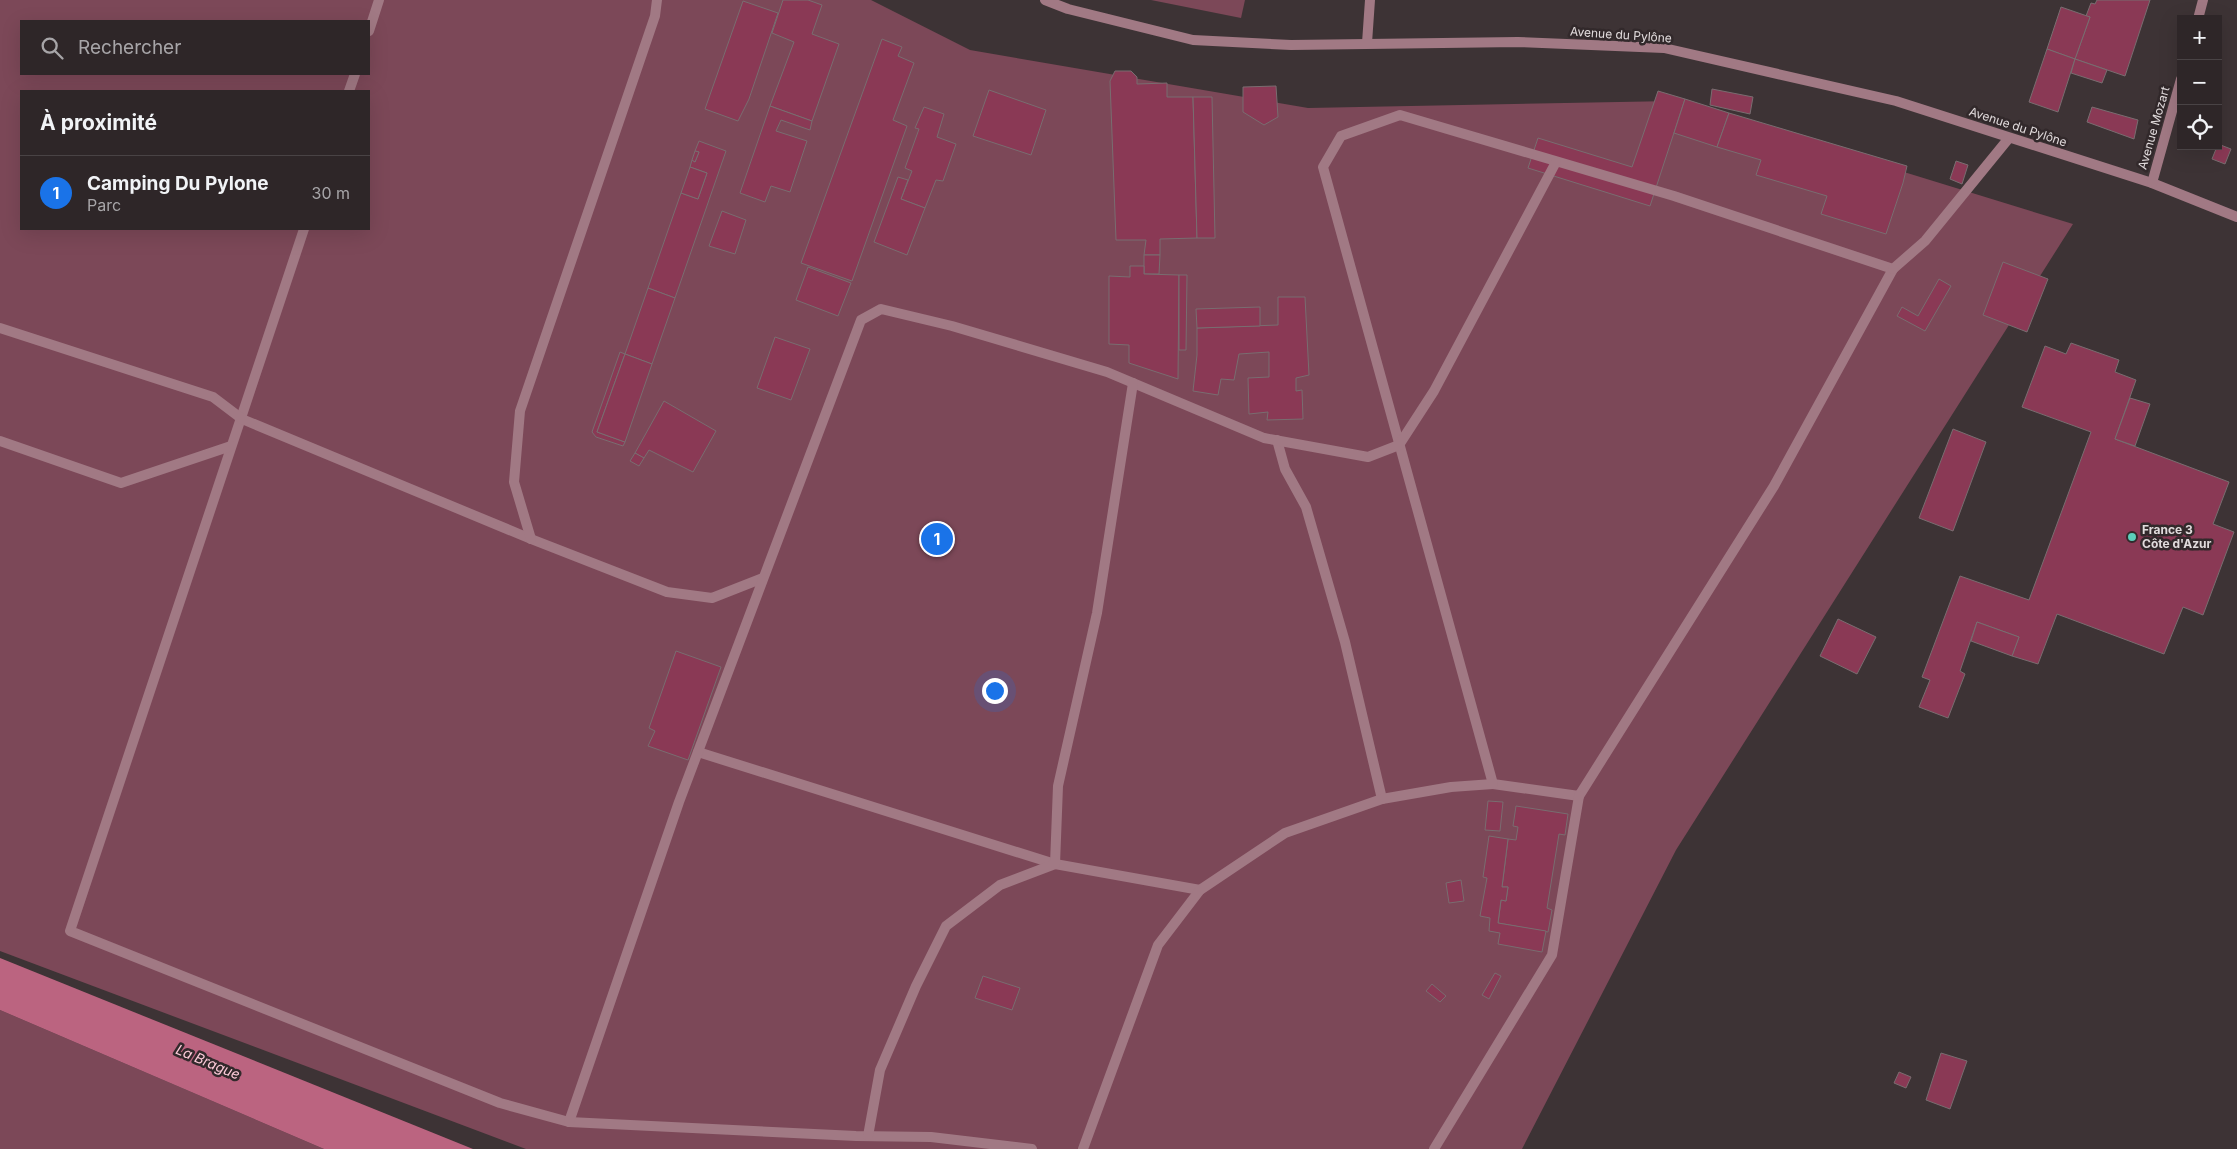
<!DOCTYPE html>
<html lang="fr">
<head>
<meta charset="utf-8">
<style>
	:root { --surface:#2e2628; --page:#3a3234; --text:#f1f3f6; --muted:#a7a5a8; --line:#494345; --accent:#1a73e8 }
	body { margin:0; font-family:Inter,sans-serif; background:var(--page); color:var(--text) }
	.controls { position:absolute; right:15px; top:15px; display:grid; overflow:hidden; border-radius:0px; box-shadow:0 5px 20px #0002 }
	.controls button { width:45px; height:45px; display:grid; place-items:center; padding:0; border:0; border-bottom:1px solid var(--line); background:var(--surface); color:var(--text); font:25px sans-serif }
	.you { position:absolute; left:994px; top:690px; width:18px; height:18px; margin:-12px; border:4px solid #fff; border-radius:50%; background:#1a73e8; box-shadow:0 0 0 8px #1a73e833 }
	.badge { display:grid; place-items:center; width:32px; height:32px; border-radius:50%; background:var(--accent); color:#fff; font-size:16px; font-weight:700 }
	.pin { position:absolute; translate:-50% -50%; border:2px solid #fff; box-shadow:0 1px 5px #0006 }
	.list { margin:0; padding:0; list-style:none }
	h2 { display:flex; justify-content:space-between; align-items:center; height:65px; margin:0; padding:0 20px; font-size:21px }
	h2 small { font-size:16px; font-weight:400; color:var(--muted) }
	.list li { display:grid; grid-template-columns:32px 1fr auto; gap:15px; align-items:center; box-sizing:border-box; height:75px; padding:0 20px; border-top:1px solid var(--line) }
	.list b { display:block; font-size:19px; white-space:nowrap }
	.list p { margin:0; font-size:16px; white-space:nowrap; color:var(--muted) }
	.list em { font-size:16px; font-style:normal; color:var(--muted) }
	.icon { flex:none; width:28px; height:28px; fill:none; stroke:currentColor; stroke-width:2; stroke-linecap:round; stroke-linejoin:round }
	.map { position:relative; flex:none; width:2237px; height:1149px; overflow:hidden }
	.search { position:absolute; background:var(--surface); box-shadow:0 5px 20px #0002; left:20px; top:20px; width:350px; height:55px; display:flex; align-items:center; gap:12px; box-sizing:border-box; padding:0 18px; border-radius:0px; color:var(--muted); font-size:19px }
	.panel { position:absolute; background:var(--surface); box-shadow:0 5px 20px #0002; left:20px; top:90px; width:350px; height:140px; border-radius:0px }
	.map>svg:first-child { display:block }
</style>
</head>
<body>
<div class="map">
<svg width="2237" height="1149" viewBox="0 0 2237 1149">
	<rect width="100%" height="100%" fill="#3d3335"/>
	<g fill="#7c4858" fill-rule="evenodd">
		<path d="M0 0H871L970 50 1308 108 1673 101 2073 224 1676 850 1522 1149H526L0 951ZM21 21H369V74H21ZM21 91H369V229H21Z"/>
		<path d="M1151 0H1245L1241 18Z"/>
		<path d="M0 1010 324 1149H0Z"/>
	</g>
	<path fill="#bb6480" d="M0 958 473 1149H324L0 1010Z"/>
	<g fill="#8a3955" stroke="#796d70">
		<path d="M783 0H808L822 5 812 34 839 44 812 121 770 106 794 42 772 33Z"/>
		<path d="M2097 0H2150L2125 76 2075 59 2090 17 2086 16 2091 3 2095 4Z"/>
		<path d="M743 1 778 13 749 99 738 121 705 109Z"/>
		<path d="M2061 7 2090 17 2075 59 2047 49Z"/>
		<path d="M882 39 902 47 898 56 914 63 893 120 907 126 852 281 801 263Z"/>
		<path d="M2047 49 2075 59 2058 112 2029 102Z"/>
		<path d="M2075 59 2107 70 2102 83 2071 73Z"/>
		<path d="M1115 71H1131L1137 77V84L1167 83V97H1193L1197 238 1160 239V255H1144L1146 240H1116L1110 81Z"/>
		<path d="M1276 86 1278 117 1264 125 1243 112V87Z"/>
		<path d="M1712 89 1753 97 1750 114 1710 105Z"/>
		<path d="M989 90 1046 110 1031 155 973 136Z"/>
		<path d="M1658 91 1685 99 1650 206 1528 168 1538 138 1632 167Z"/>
		<path d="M1193 97H1212L1215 238H1197Z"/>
		<path d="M1685 99 1729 113 1717 147 1674 133Z"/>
		<path d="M770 106 812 121 810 130 781 120 776 131 807 141 790 192 771 186 765 202 740 193Z"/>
		<path d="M924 107 944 114 937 137 956 144 943 181 936 180 925 208 901 199 912 171 905 168 919 129 915 128Z"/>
		<path d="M2092 107 2138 120 2134 139 2087 122Z"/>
		<path d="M1729 113 1907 166 1903 183 1886 234 1821 214 1827 196 1756 175 1761 160 1717 147Z"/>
		<path d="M699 141 726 151 675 298 648 288 681 193 698 199 707 173 690 167 692 160 695 162 699 152 695 151Z"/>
		<path d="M2218 144 2231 149 2225 164 2212 159Z"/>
		<path d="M695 151 699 152 695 162 692 160Z"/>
		<path d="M1956 161 1968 165 1962 184 1950 179Z"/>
		<path d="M690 167 707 173 698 199 681 193Z"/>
		<path d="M898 177 908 180 901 199 925 208 907 255 874 242Z"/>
		<path d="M722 211 746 220 735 254 709 246Z"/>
		<path d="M1144 255H1160L1159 274H1144Z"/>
		<path d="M2003 262 2048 279 2027 332 1983 315Z"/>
		<path d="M1130 266H1144V274L1179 275 1178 379 1129 363V345L1109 344V276L1130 277Z"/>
		<path d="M808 267 851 283 838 316 796 300Z"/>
		<path d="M1179 275H1187L1186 350H1179Z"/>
		<path d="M1939 279 1951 286 1925 331 1897 316 1902 307 1918 316Z"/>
		<path d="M648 288 675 298 652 364 625 354Z"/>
		<path d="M1278 297H1305L1309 375 1296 378V391L1302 390 1303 419 1267 420 1268 412 1249 414 1248 378 1269 377V352L1239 354 1234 380 1221 379 1218 395 1193 391 1197 355V328L1278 325Z"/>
		<path d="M1260 307V326L1197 328 1196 309Z"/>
		<path d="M775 337 810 349 791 400 757 388Z"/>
		<path d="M2071 343 2119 360 2115 372 2136 380 2115 439 2229 482 2213 524 2234 532 2203 615 2183 607 2164 654 2057 614 2038 664 2012 656 2019 637 1977 622 1960 671 1965 674 1948 718 1919 707 1930 680 1922 677 1960 576 2029 600 2091 432 2022 407 2045 346 2066 354Z"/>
		<path d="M620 352 625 354 597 432 625 442 623 446 596 437 592 432Z"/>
		<path d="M625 354 652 364 625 442 597 432Z"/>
		<path d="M2130 398 2150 404 2135 446 2115 439Z"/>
		<path d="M664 401 716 431 693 472 649 450 644 458 635 453Z"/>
		<path d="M1953 429 1986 442 1953 531 1919 518Z"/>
		<path d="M635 453 644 458 639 466 630 461Z"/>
		<path d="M1838 619 1876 637 1857 674 1820 656Z"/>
		<path d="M1977 622 2019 637 2012 656 1971 641Z"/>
		<path d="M676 651 721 667 688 760 648 746 655 731 649 728Z"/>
		<path d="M1488 801 1503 802 1500 831 1485 830Z"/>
		<path d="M1516 806 1568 814 1565 835 1559 834 1547 908 1552 910 1548 932 1498 923 1501 900 1506 901 1508 887H1502L1508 839 1516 840 1518 827 1513 826Z"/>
		<path d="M1489 836 1508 839 1502 887H1508L1506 901 1501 900 1498 923 1546 931 1542 952 1498 944 1500 933 1489 931 1490 918 1480 916 1487 878 1483 877Z"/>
		<path d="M1461 880 1464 901 1449 903 1446 883Z"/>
		<path d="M1495 973 1501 976 1489 999 1482 995Z"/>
		<path d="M983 976 1020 988 1012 1010 975 998Z"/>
		<path d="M1432 984 1446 996 1440 1002 1426 991Z"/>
		<path d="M1941 1053 1967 1061 1950 1109 1926 1100Z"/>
		<path d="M1899 1072 1911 1077 1906 1088 1894 1083Z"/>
	</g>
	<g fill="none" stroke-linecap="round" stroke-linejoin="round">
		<g stroke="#a17984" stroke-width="10">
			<path d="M369 31 379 0"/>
			<path d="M1367 43 1370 0"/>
			<path d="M349 91 355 74"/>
			<path d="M1400 115 1674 196 1893 269 1774 486 1579 796 1493 784 1323 167 1341 136Z"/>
			<path d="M304 229 70 931 500 1103 569 1122 856 1136 931 1137 1032 1149"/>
			<path d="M1893 269 1925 241 2009 138"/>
			<path d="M0 328 213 397 242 419 531 539 667 592 712 598 763 578"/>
			<path d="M1277 440 1285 469 1306 507 1345 642 1382 799"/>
			<path d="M0 441 121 483 231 446"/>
			<path d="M531 539 514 482 520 411 655 16 657 0"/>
			<path d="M698 752 1055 864 1200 890"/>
			<path d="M569 1122 679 802 861 320 881 309 952 326 1107 372 1264 438 1368 457 1399 445 1434 391 1556 162"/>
			<path d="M868 1136 880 1070 916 986 946 926 1000 885 1055 864 1058 786 1097 613 1133 383"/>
			<path d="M1083 1149 1158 945 1200 890 1285 833 1382 799 1451 787 1493 784"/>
			<path d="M1434 1149 1552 955 1579 796"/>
		</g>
		<g stroke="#a17984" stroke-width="10">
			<path d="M1045 0 1068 9 1193 40 1291 45 1518 42 1664 48 1896 101 2152 183 2237 217"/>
			<path d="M2198 19 2203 0"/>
			<path d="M2152 183 2181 79"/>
		</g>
	</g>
	<circle fill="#5ccebb" stroke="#32292b" stroke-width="2" cx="2132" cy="537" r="5"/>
	<g text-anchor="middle" stroke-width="5" stroke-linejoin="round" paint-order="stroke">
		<g font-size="12" fill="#e1dbdc" stroke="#32292b">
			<text transform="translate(1621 35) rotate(4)" y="4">Avenue du Pylône</text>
			<text transform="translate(2018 127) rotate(18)" y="4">Avenue du Pylône</text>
			<text transform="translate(2154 128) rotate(-74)" y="4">Avenue Mozart</text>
		</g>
		<g font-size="12" font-weight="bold" fill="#e1dbdc" stroke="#32292b" text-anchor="start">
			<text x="2142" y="534">France 3<tspan x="2142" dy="14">Côte d'Azur</tspan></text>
		</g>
		<g font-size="14" font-style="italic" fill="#fdcbd9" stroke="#32292b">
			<text transform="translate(208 1062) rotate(23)" y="5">La Brague</text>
		</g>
	</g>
</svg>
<div class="controls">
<button>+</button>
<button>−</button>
<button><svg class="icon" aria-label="locate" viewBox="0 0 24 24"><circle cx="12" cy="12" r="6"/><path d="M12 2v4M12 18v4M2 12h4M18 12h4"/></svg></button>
</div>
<div class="you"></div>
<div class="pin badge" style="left:937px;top:539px">1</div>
<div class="search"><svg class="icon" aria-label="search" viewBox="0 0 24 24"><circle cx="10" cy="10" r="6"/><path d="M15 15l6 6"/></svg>Rechercher</div>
<section class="panel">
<h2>À proximité<small></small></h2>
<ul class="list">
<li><span class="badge">1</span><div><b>Camping Du Pylone</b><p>Parc</p></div><em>30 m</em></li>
</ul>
</section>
</div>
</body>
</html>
